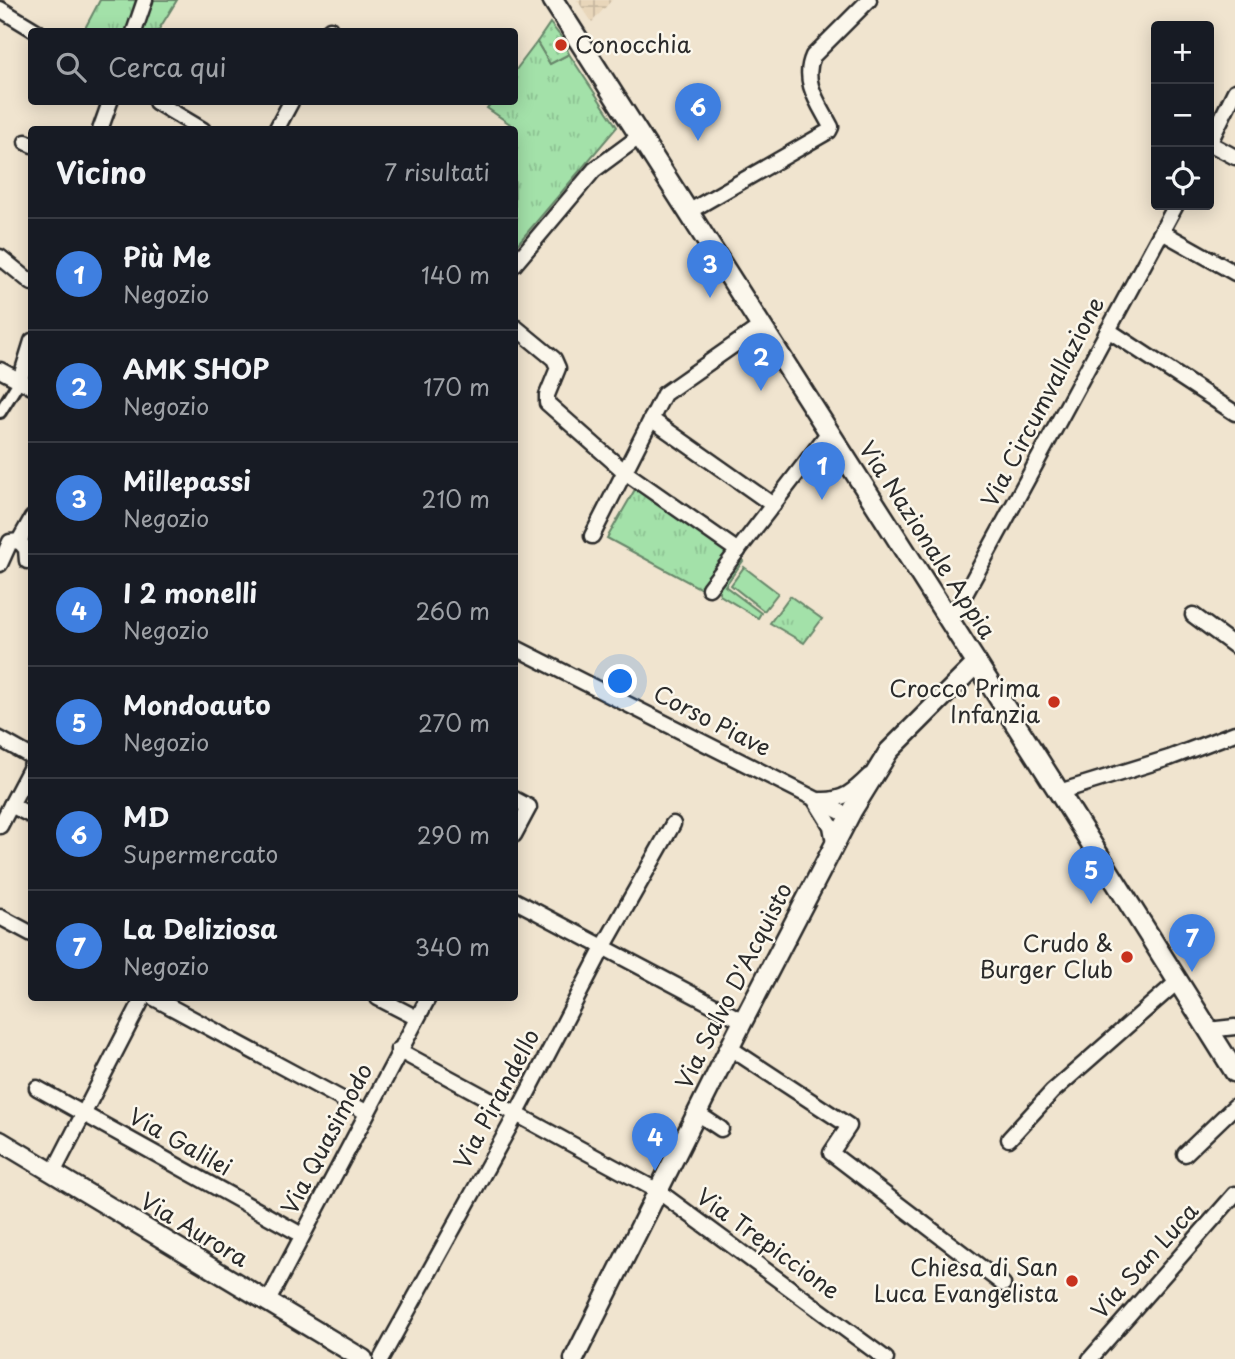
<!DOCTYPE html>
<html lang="it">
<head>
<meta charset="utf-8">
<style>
	:root { --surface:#171b24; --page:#20242c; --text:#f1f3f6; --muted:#9ea1a6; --line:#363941; --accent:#c8321e }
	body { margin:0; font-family:"Playpen Sans",sans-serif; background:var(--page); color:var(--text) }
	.controls { position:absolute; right:21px; top:21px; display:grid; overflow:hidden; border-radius:7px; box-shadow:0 4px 18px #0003 }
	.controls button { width:63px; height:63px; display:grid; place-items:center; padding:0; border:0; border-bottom:2px solid var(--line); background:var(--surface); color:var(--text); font:35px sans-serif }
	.you { position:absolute; left:621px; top:682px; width:24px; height:24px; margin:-18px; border:5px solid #fff; border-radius:50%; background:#1a73e8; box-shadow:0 0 0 10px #1a73e833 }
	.badge { display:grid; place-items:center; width:46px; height:46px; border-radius:50%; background:var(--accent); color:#fff; font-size:23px; font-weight:700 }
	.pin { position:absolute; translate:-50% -58px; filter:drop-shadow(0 2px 4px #0008) }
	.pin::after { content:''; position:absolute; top:37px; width:24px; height:21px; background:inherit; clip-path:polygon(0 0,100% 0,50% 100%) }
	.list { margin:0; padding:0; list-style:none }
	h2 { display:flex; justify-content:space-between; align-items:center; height:91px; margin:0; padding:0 28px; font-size:30px }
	h2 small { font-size:23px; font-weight:400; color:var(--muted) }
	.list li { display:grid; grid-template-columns:46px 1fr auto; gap:21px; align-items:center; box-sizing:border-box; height:112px; padding:0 28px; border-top:2px solid var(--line) }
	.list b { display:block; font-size:26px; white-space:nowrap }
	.list p { margin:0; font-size:23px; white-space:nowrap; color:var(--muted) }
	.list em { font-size:23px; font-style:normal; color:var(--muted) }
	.icon { flex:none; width:38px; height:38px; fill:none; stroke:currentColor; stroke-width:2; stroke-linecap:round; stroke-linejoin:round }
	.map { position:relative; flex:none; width:1235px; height:1359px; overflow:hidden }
	.search { position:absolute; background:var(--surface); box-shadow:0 4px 18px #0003; left:28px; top:28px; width:490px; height:77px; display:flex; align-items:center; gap:18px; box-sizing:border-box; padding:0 24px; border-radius:7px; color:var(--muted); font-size:26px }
	.panel { position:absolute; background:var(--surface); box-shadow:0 4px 18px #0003; left:28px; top:126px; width:490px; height:875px; border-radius:7px }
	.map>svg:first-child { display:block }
</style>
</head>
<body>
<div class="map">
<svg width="1235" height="1359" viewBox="0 0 1235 1359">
	<defs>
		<pattern id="industrial-grid" width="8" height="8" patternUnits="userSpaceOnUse" patternTransform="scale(1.75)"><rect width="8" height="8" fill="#e8d6ba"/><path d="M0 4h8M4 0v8" fill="none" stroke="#c7b8a0"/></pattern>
		<pattern id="park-tufts" width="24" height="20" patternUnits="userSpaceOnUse" patternTransform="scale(1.75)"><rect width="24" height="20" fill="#a3e1a9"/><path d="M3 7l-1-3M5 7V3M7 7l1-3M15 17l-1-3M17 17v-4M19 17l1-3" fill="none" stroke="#8cc192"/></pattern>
		<pattern id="garden-dots" width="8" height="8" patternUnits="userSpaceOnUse" patternTransform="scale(1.75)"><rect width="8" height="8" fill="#a3e1a9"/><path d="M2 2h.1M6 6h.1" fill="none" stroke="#8cc192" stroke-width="1.8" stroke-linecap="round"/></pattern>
	</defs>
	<rect width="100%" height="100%" fill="#f0e4cf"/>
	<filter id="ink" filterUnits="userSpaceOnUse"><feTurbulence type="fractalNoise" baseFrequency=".0143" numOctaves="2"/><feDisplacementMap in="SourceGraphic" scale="14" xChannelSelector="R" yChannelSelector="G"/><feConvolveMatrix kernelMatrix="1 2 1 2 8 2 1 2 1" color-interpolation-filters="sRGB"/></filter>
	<g filter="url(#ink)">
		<path fill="url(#industrial-grid)" d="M577 0H612L592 22Z"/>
		<path fill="#a3e1a9" stroke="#67866a" stroke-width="2" d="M744 567 778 593 764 611 731 585Z"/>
		<g fill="url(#park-tufts)" stroke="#67866a" stroke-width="2">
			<path d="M100 0H138L126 31 83 32Z"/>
			<path d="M150 0H177L158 31 140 32Z"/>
			<path d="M537 42 550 64 569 54 617 127 515 247 514 130 507 129 510 124 487 108 492 102H514L515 71Z"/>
			<path d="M637 486 729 553 703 590 607 538Z"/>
			<path d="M740 559 743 561 725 586 761 613 758 618 720 595 718 587Z"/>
			<path d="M790 596 822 619 804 643 770 623Z"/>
		</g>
		<path fill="url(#garden-dots)" stroke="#67866a" stroke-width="2" d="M550 23 569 47 567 49 569 54 550 64 537 42Z"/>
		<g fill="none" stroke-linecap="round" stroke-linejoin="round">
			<defs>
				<path id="pedestrian" d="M0 412 20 380"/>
				<g id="minor">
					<path d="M0 9 38 32"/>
					<path d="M134 32 145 0"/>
					<path d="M329 32 330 29"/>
					<path d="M156 102 203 130"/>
					<path d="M100 130 110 102"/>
					<path d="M276 130 291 102"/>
					<path d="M26 142 32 145"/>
					<path d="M1209 143 1235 157"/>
					<path d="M1209 144 1235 91"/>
					<path d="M688 212 829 131 831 127C820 105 801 82 813 56L869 0"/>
					<path d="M1162 232 1235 273"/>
					<path d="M0 257 32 283"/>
					<path d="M514 265 594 170 640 136"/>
					<path d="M514 326 554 359 558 368 547 395V403L625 472 738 551"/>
					<path d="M1108 330 1235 413"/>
					<path d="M0 370 32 387"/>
					<path d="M20 380 32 341"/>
					<path d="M651 419 773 505"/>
					<path d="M592 536 664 394 761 326"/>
					<path d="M19 541 26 549 27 561"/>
					<path d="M0 564 10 542 19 541 32 518"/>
					<path d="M709 588 829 432"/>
					<path d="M1193 615 1235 646"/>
					<path d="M950 622 1176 205"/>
					<path d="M514 647 849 816"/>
					<path d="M0 739 32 757"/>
					<path d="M1059 792 1169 758 1235 733"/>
					<path d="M514 799 529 807 514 835"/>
					<path d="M815 800 831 826 834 843"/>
					<path d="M821 800C843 801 854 791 869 776"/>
					<path d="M11 805 32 816"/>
					<path d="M0 826 32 765"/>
					<path d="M514 900 743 1021"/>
					<path d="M0 917 32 934"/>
					<path d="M154 998 366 1112"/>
					<path d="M378 998 417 1018"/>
					<path d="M1208 1030 1235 1027"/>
					<path d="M730 1048 849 1126 831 1153 1003 1284"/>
					<path d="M398 1050 658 1191 886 1359"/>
					<path d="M37 1088 302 1235"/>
					<path d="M697 1113 721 1129"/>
					<path d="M1009 1139 1052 1092 1177 982"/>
					<path d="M1185 1154 1235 1106"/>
					<path d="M53 1173 143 998"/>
					<path d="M267 1303 428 998"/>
					<path d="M381 1359 516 1115 604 946 673 824"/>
					<path d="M1090 1359 1235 1194"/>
				</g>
				<g id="tertiary">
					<path d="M0 1141 363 1359"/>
					<path d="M574 1359 743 1021 852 811 889 751 977 663"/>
				</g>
				<path id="secondary" d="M553 0 1059 792 1235 1072"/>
			</defs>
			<use href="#pedestrian" stroke="#2b2b2b" stroke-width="16"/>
			<use href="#minor" stroke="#2b2b2b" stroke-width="19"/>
			<use href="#tertiary" stroke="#2b2b2b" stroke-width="23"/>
			<use href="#secondary" stroke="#2b2b2b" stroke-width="24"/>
			<use href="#pedestrian" stroke="#fbf7ec" stroke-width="10"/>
			<use href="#minor" stroke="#fbf7ec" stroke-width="14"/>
			<use href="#tertiary" stroke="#fbf7ec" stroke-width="18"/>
			<use href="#secondary" stroke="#fbf7ec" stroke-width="19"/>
		</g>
	</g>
	<g fill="#c8321e" stroke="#fbf7ec" stroke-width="2.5">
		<circle cx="561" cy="45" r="7"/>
		<circle cx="1054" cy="702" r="7"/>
		<circle cx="1127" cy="957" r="7"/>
		<circle cx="1072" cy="1281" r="7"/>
	</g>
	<g text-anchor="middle" stroke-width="5" stroke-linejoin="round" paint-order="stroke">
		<g font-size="23" fill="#2b2b2b" stroke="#fbf7ec" text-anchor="end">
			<text x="575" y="53" text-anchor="start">Conocchia</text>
			<text x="1040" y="697">Crocco Prima<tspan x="1040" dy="26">Infanzia</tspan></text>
			<text x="1113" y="952">Crudo &amp;<tspan x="1113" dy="26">Burger Club</tspan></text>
			<text x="1058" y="1276">Chiesa di San<tspan x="1058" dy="26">Luca Evangelista</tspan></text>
		</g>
		<g font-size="23" fill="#2b2b2b" stroke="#fbf7ec">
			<text transform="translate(1043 402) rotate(-62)" y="8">Via Circumvallazione</text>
			<text transform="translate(927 540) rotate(57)" y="8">Via Nazionale Appia</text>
			<text transform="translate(712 721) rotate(27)" y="8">Corso Piave</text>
			<text transform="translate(734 986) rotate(-63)" y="8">Via Salvo D'Acquisto</text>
			<text transform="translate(497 1099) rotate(-62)" y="8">Via Pirandello</text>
			<text transform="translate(327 1139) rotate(-62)" y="8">Via Quasimodo</text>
			<text transform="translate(180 1142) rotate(29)" y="8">Via Galilei</text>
			<text transform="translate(194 1230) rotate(31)" y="8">Via Aurora</text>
			<text transform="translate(768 1244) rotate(36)" y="8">Via Trepiccione</text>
			<text transform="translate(1145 1261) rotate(-48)" y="8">Via San Luca</text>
		</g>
	</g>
</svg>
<div class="controls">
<button>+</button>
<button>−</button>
<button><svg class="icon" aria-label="locate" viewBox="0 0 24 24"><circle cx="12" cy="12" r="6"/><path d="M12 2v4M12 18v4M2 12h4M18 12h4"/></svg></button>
</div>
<div class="you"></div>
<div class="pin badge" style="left:822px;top:500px;background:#3f7fe0">1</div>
<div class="pin badge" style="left:761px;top:391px;background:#3f7fe0">2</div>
<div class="pin badge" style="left:710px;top:298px;background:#3f7fe0">3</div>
<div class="pin badge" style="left:655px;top:1171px;background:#3f7fe0">4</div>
<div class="pin badge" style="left:1091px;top:904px;background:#3f7fe0">5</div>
<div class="pin badge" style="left:698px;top:141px;background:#3f7fe0">6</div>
<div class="pin badge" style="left:1192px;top:972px;background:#3f7fe0">7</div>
<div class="search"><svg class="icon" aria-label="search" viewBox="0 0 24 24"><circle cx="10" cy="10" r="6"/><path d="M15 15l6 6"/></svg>Cerca qui</div>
<section class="panel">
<h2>Vicino<small>7 risultati</small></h2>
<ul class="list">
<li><span class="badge" style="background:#3f7fe0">1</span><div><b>Più Me</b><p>Negozio</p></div><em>140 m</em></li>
<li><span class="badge" style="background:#3f7fe0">2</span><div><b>AMK SHOP</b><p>Negozio</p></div><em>170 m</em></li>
<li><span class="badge" style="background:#3f7fe0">3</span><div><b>Millepassi</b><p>Negozio</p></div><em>210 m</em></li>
<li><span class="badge" style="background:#3f7fe0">4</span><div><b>I 2 monelli</b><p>Negozio</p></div><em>260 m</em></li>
<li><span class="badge" style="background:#3f7fe0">5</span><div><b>Mondoauto</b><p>Negozio</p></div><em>270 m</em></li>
<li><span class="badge" style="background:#3f7fe0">6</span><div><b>MD</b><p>Supermercato</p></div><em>290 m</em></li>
<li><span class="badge" style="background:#3f7fe0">7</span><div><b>La Deliziosa</b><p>Negozio</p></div><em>340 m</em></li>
</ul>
</section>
</div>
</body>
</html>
